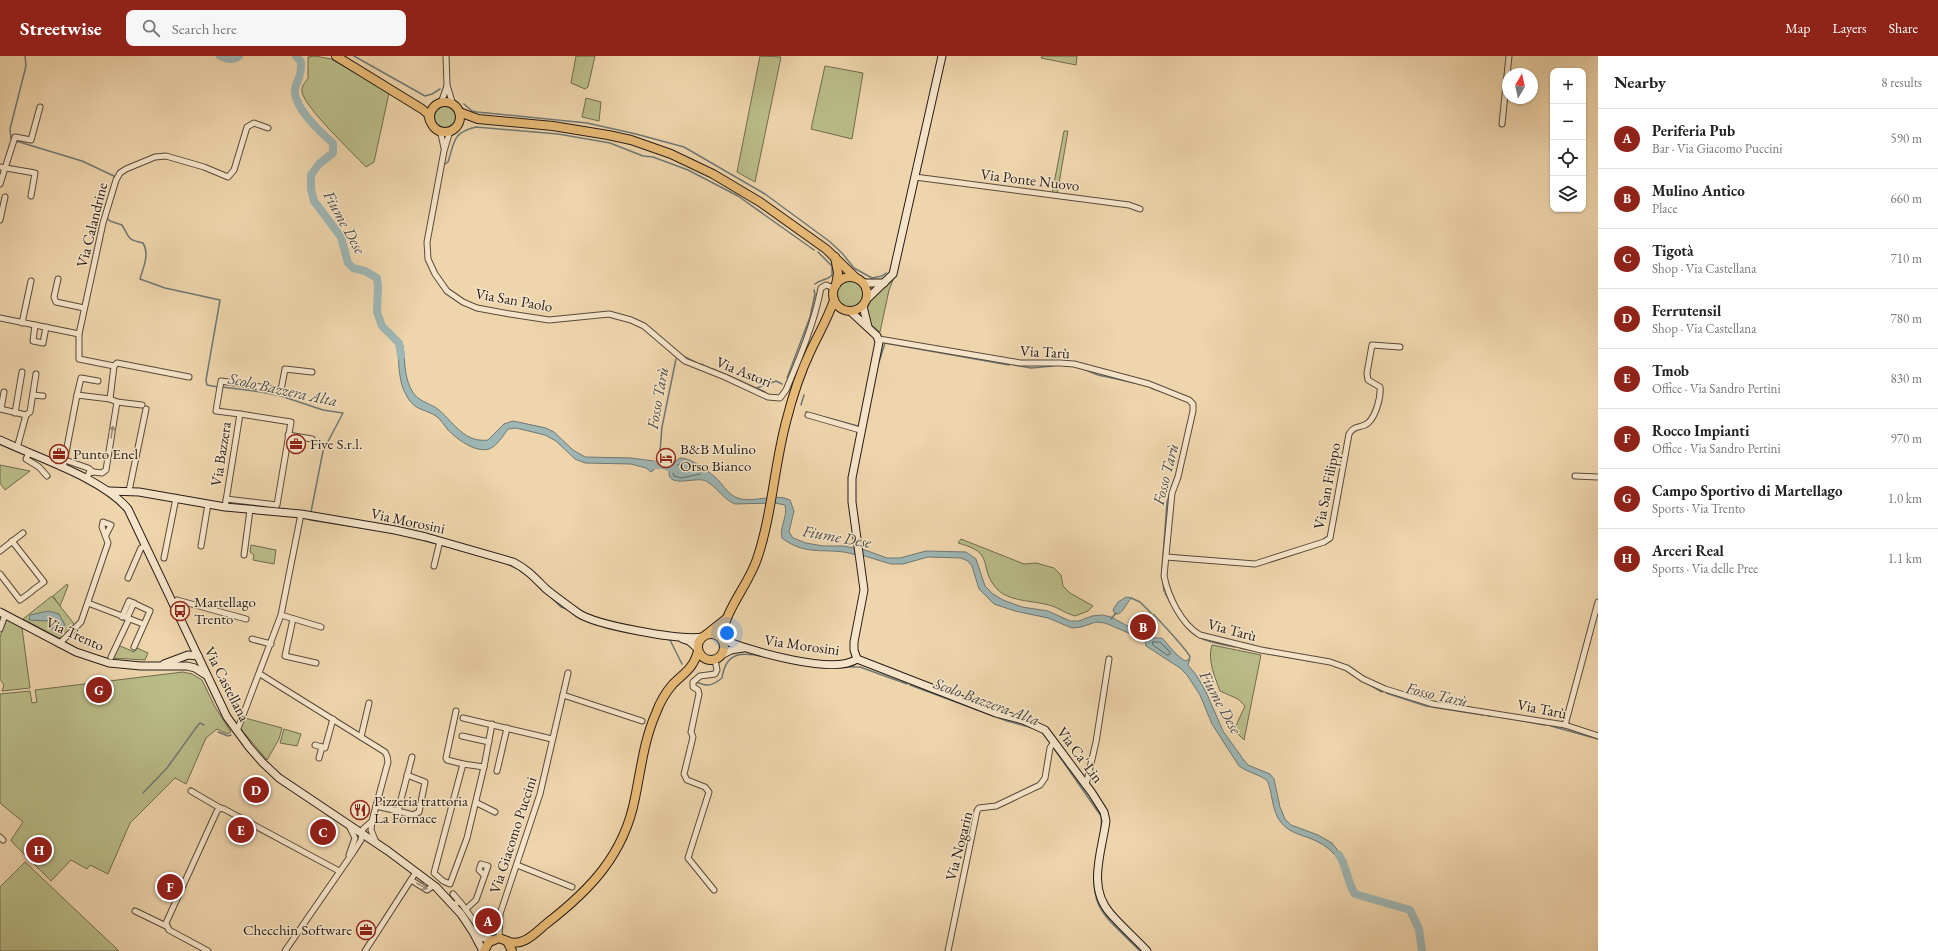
<!DOCTYPE html>
<html lang="en">
<head>
<meta charset="utf-8">
<style>
	:root { --surface:#fff; --page:#f6f6f6; --text:#222; --muted:#767676; --line:#e0e0e0; --accent:#8f2418 }
	body { margin:0; font-family:"EB Garamond",serif; background:var(--page); color:var(--text) }
	.controls { position:absolute; right:12px; top:12px; display:grid; overflow:hidden; border-radius:8px; box-shadow:0 1px 3px #0004 }
	.controls button { width:36px; height:36px; display:grid; place-items:center; padding:0; border:0; border-bottom:1px solid var(--line); background:var(--surface); color:var(--text); font:20px sans-serif }
	.compass { position:absolute; left:1502px; top:12px; width:36px; height:36px; border-radius:50%; background:var(--surface); box-shadow:0 1px 3px #0004; rotate:9deg }
	.you { position:absolute; left:727px; top:577px; width:14px; height:14px; margin:-10px; border:3px solid #fff; border-radius:50%; background:#1a73e8; box-shadow:0 0 0 6px #1a73e833 }
	.badge { display:grid; place-items:center; width:26px; height:26px; border-radius:50%; background:var(--accent); color:#fff; font-size:13px; font-weight:700 }
	.pin { position:absolute; translate:-50% -50%; border:2px solid #fff; box-shadow:0 1px 4px #0006 }
	.list { margin:0; padding:0; list-style:none }
	h2 { display:flex; justify-content:space-between; align-items:center; height:52px; margin:0; padding:0 16px; font-size:17px }
	h2 small { font-size:13px; font-weight:400; color:var(--muted) }
	.list li { display:grid; grid-template-columns:26px 1fr auto; gap:12px; align-items:center; box-sizing:border-box; height:60px; padding:0 16px; border-top:1px solid var(--line) }
	.list b { display:block; font-size:15px; white-space:nowrap }
	.list p { margin:0; font-size:13px; white-space:nowrap; color:var(--muted) }
	.list em { font-size:13px; font-style:normal; color:var(--muted) }
	.icon { flex:none; width:22px; height:22px; fill:none; stroke:currentColor; stroke-width:2; stroke-linecap:round; stroke-linejoin:round }
	.map { position:relative; flex:none; width:1598px; height:895px; overflow:hidden }
	header { display:flex; align-items:center; gap:24px; box-sizing:border-box; height:56px; padding:0 20px; background:var(--accent); color:#fff }
	header strong { font-size:19px }
	nav { display:flex; gap:22px; margin-inline-start:auto; font-size:14px }
	.search { width:280px; height:36px; background:var(--page); display:flex; align-items:center; gap:10px; box-sizing:border-box; padding:0 14px; border-radius:8px; color:var(--muted); font-size:15px }
	main { display:flex }
	aside { flex:1; background:var(--surface) }
	.map>svg:first-child { display:block }
</style>
</head>
<body>
<header>
<strong>Streetwise</strong>
<div class="search"><svg class="icon" aria-label="search" viewBox="0 0 24 24"><circle cx="10" cy="10" r="6"/><path d="M15 15l6 6"/></svg>Search here</div>
<nav><a>Map</a><a>Layers</a><a>Share</a></nav>
</header>
<main>
<div class="map">
<svg width="1598" height="895" viewBox="0 0 1598 895">
	<rect width="100%" height="100%" fill="#efd5ac"/>
	<filter id="stains"><feTurbulence type="fractalNoise" baseFrequency=".005" numOctaves="4"/><feColorMatrix values="0 0 0 0 .2 0 0 0 0 .09 0 0 0 0 .02 0 0 0 .5 -.17"/></filter>
	<radialGradient id="worn" r=".72"><stop offset=".6" stop-color="#630" stop-opacity="0"/><stop offset="1" stop-color="#630" stop-opacity=".3"/></radialGradient>
	<g fill="#babd89" stroke="#706c50">
		<path d="M315 0 331 3 389 37 374 106 366 111C353 97 305 52 302 36 301 30 305 27 308 22V1Z"/>
		<path d="M576 0H595L588 31 585 33 571 27Z"/>
		<path d="M760 0 781 1 755 126 737 116Z"/>
		<path d="M1042 0H1077L1076 9 1041 2Z"/>
		<path d="M825 10 863 17 852 83 811 73Z"/>
		<path d="M586 42 601 46 599 65 582 61Z"/>
		<circle cx="445" cy="61" r="11"/>
		<path d="M1064 75H1068L1057 139 1052 138Z"/>
		<circle cx="851" cy="238" r="16"/>
		<path d="M893 224 889 234 880 276 869 267 866 255 873 240Z"/>
		<path d="M0 409 30 415 5 434 0 427Z"/>
		<path d="M961 483 1024 508 1036 507 1054 512 1061 519 1063 530 1070 537 1093 550 1088 555 1075 560C1067 558 1062 554 1055 551 1038 544 1010 547 997 533 977 511 997 497 958 487Z"/>
		<path d="M251 489 276 494 274 508 253 504 254 499 250 496Z"/>
		<path d="M67 528 68 530 60 550 53 540Z"/>
		<path d="M52 540 75 569 62 581 59 582 23 563Z"/>
		<path d="M7 563 22 572 30 632 2 635 4 629 0 623V581Z"/>
		<path d="M118 589 134 596 137 592 148 597 145 604 112 602Z"/>
		<path d="M1212 589 1261 599 1244 684 1234 674 1245 650 1238 643 1220 635C1215 621 1207 604 1212 589Z"/>
		<path d="M183 616 192 618 202 624 215 651 231 676 227 678 217 673 206 682 186 728 175 722 130 767 108 818 90 809 87 813 71 804 51 825 14 788 11 784 23 766 0 747V638L30 635 32 647 37 646 35 634Z"/>
		<path d="M245 662 282 672 279 683 267 704 240 672Z"/>
		<path d="M284 673 301 678 297 690 280 687Z"/>
		<path d="M25 806 119 895H0V831Z"/>
	</g>
	<g fill="#9eb6b4" stroke="#6e7875">
		<path d="M403 289C405 303 404 318 410 331 418 348 429 345 440 355 455 368 465 387 488 384L504 368 513 365 546 372 554 376 573 394 585 401 631 402 661 406 660 409 651 416 646 412 631 408 585 407 575 403 556 385 545 379 516 372 508 373C503 380 497 390 489 393 475 397 457 383 448 374 444 369 441 364 436 360 427 354 416 354 410 345 398 329 399 310 398 292Z"/>
		<path d="M680 402C691 402 707 414 715 421 722 427 727 437 735 441 750 449 774 436 790 444L794 455 789 476 793 482 806 487 823 490H843L865 494 887 502H900L926 495 966 496 976 503 985 530 993 538 1003 544 1022 551 1048 555 1070 565H1079L1092 560 1102 559 1111 561 1135 574 1146 582H1162L1177 599 1185 605 1190 603 1188 609 1197 620 1206 636 1223 675 1243 703 1248 709 1270 718 1274 723 1280 751 1285 763 1291 769 1318 779 1332 787 1347 806 1342 808C1336 799 1329 792 1320 787 1304 778 1288 779 1278 762 1272 751 1272 737 1268 726 1263 719 1248 717 1239 710L1212 668 1200 639 1187 619 1180 612 1146 590 1145 584 1143 583 1105 567 1096 566 1081 571 1072 572 1048 562 1015 555 994 548 979 533 972 510 968 505 961 502 928 501 903 508H891L858 498 856 499C830 490 807 502 782 482 779 471 788 461 785 449L775 447 735 448C723 443 717 431 706 425 697 420 668 433 669 416 669 409 675 406 680 402Z"/>
		<path d="M1126 541 1132 542C1125 547 1124 559 1115 558L1113 554 1118 546Z"/>
		<path d="M48 555 59 558 65 569 56 574H53L49 565 29 564 30 559Z"/>
	</g>
	<g fill="none" stroke-linecap="round" stroke-linejoin="round">
		<g stroke="#626965" stroke-width="1">
			<path d="M681 407 685 406 699 416 700 418 681 422 674 420C671 414 676 410 681 407Z"/>
			<path d="M1153 586H1160L1170 596V598L1167 599 1153 589Z"/>
		</g>
		<g stroke="#6e7875" stroke-width="1.5">
			<path d="M354 0 425 40 432 38 440 33"/>
			<path d="M464 48 472 55 477 56 587 67 636 78 684 91 765 138 829 185 842 197 854 212 872 222 882 220 886 217"/>
			<path d="M12 84 11 83 10 73 26 10 25 0"/>
			<path d="M16 85 82 105 116 121"/>
			<path d="M445 108 448 106C455 85 452 77 476 71L558 78 610 87 643 100 653 101 688 114 738 140 814 194"/>
			<path d="M113 143 119 123"/>
			<path d="M107 162 110 165 122 169C130 182 127 184 143 187 150 198 143 212 140 223L165 232 220 244 206 324 207 329 218 331"/>
			<path d="M815 228C820 223 827 225 832 219V210L818 196"/>
			<path d="M685 301 695 306"/>
			<path d="M879 306 885 287 1009 309"/>
			<path d="M701 308 709 312"/>
			<path d="M1014 309 1031 312 1053 310"/>
			<path d="M1081 312 1098 319 1135 327"/>
			<path d="M713 313 724 318"/>
			<path d="M727 319 765 336"/>
			<path d="M787 322 810 261 815 238 814 234"/>
			<path d="M1143 329 1147 330"/>
			<path d="M222 331 261 336 281 340 323 354 343 357 323 395 311 456"/>
			<path d="M757 332 776 325 782 328"/>
			<path d="M1151 332 1166 337"/>
			<path d="M801 349 804 339"/>
			<path d="M806 356 858 370"/>
			<path d="M659 407 662 371 676 303"/>
			<path d="M310 463V464L376 474"/>
			<path d="M423 484 433 487"/>
			<path d="M507 508 518 513"/>
			<path d="M1162 514 1167 446 1175 421"/>
			<path d="M1162 519 1164 535"/>
			<path d="M1165 537 1170 546"/>
			<path d="M550 540 561 551 569 554"/>
			<path d="M1131 542 1140 546 1151 557"/>
			<path d="M1153 558C1159 564 1188 595 1190 601L1189 603"/>
			<path d="M1111 563 1116 557"/>
			<path d="M1185 569C1197 586 1217 587 1235 591"/>
			<path d="M665 583 670 584 682 608"/>
			<path d="M1240 592 1250 594"/>
			<path d="M1269 598 1315 606"/>
			<path d="M818 611H860L907 628"/>
			<path d="M696 626C708 631 712 630 722 622 726 595 742 596 765 601"/>
			<path d="M1365 626 1382 636"/>
			<path d="M910 629 1007 665 1033 672"/>
			<path d="M1386 637 1426 650 1483 659"/>
			<path d="M1488 660H1494"/>
			<path d="M1506 662 1545 669"/>
			<path d="M1551 670 1598 683"/>
			<path d="M218 676 228 680 231 679"/>
			<path d="M1055 694 1101 760C1103 774 1098 789 1096 802 1087 854 1107 861 1140 895"/>
			<path d="M143 737 167 712 198 669 200 667 204 669"/>
		</g>
		<g stroke="#9eb6b4" stroke-width="8">
			<path d="M220 0C227 3 233 5 239 0"/>
			<path d="M296 0 301 6C301 10 301 15 300 18 299 23 296 28 295 33 293 51 321 77 333 87V97L319 108 311 119V133L314 145 341 181 348 207 353 212 365 215 377 222 378 230 377 256 382 270 399 287 401 300"/>
			<path d="M650 409H663L680 415"/>
			<path d="M1339 799C1347 811 1347 826 1355 838L1410 854 1419 873 1422 895"/>
		</g>
		<defs>
			<g id="street">
				<path d="M446 0 447 29 453 49"/>
				<path d="M441 47 447 30"/>
				<path d="M1502 68 1509 0"/>
				<path d="M437 74 441 78 444 92"/>
				<path d="M450 75 444 95 427 186 428 203 435 218 447 235 463 246 477 252 510 258 549 264 609 258 631 264 644 270 685 305 725 321 768 341 780 342 786 334C800 301 814 268 821 232L826 229 834 232"/>
				<path d="M0 111 35 117 31 140"/>
				<path d="M915 121 1129 149 1140 153"/>
				<path d="M0 128 15 81 31 84 40 51"/>
				<path d="M0 164 5 141"/>
				<path d="M58 223 54 241 56 246 84 252"/>
				<path d="M0 262 79 278"/>
				<path d="M22 267 31 225"/>
				<path d="M35 269 33 285 43 287 46 271"/>
				<path d="M879 283 1020 307H1060L1074 308 1149 328 1189 344 1193 348V355L1178 421 1172 437 1164 520C1168 540 1181 568 1200 579L1261 594 1330 606 1347 612 1363 623 1385 633 1433 648 1565 669 1598 680"/>
				<path d="M114 310 117 307 189 321"/>
				<path d="M33 339 43 340"/>
				<path d="M77 339 81 322 98 325"/>
				<path d="M117 346 142 349"/>
				<path d="M0 353 26 359 17 392"/>
				<path d="M1 353 4 336"/>
				<path d="M15 357 22 316"/>
				<path d="M26 359 30 356 36 318"/>
				<path d="M808 359 860 374"/>
				<path d="M288 379 312 383"/>
				<path d="M29 397 26 403 39 411 47 420"/>
				<path d="M65 404 88 412 93 416 89 417 87 423"/>
				<path d="M63 412 77 339 110 343 114 310 79 303V278L103 167 116 124 120 117 126 113 155 101 166 100 204 111 228 121 234 114 247 71 254 67 268 72"/>
				<path d="M93 416 102 417 106 414 117 346 110 343"/>
				<path d="M1575 420 1598 421"/>
				<path d="M129 435 146 353"/>
				<path d="M226 443 277 449 291 366 240 358"/>
				<path d="M225 451 240 358 216 355 221 325 281 334 285 313 312 316"/>
				<path d="M12 485 44 526 33 534"/>
				<path d="M201 490 208 448"/>
				<path d="M0 495 23 477"/>
				<path d="M244 499 250 454"/>
				<path d="M1166 501 1255 508 1324 486 1330 482 1349 378C1355 368 1361 373 1368 367 1376 360 1381 341 1380 331L1368 324 1367 317 1372 289 1400 291"/>
				<path d="M164 502 176 442"/>
				<path d="M434 510 440 485"/>
				<path d="M0 518 20 544 31 536"/>
				<path d="M128 522 141 492 146 490"/>
				<path d="M177 544 246 563"/>
				<path d="M88 547 143 568"/>
				<path d="M281 559 321 571"/>
				<path d="M122 561 129 545 150 555 134 591"/>
				<path d="M127 562 134 547"/>
				<path d="M293 563 285 600 316 607"/>
				<path d="M0 573 5 559"/>
				<path d="M252 583 271 588"/>
				<path d="M59 588 81 566 108 487 102 471 103 466 111 469 106 479"/>
				<path d="M111 601 129 563"/>
				<path d="M260 618 385 696 387 700 388 706 372 765 371 774 376 786"/>
				<path d="M563 639 642 665"/>
				<path d="M456 655 446 702 447 704 463 708"/>
				<path d="M463 662 552 683"/>
				<path d="M1565 669 1598 546"/>
				<path d="M237 675 281 559 301 458"/>
				<path d="M462 680 489 686"/>
				<path d="M361 681 369 647"/>
				<path d="M315 689 325 692 333 663"/>
				<path d="M319 702 322 691"/>
				<path d="M463 708 484 711 467 782 450 828 443 825 434 817Z"/>
				<path d="M484 711 492 668"/>
				<path d="M497 715 507 672"/>
				<path d="M1086 729 1096 686 1109 603"/>
				<path d="M191 735 220 752"/>
				<path d="M477 747 495 756"/>
				<path d="M376 750 398 755 412 701"/>
				<path d="M398 755 413 759 419 756 425 726 407 719"/>
				<path d="M398 763 399 756"/>
				<path d="M0 781 3 784"/>
				<path d="M349 799 355 782 350 772"/>
				<path d="M517 809 572 831"/>
				<path d="M411 824 427 834 433 830"/>
				<path d="M714 834 688 802 709 736 705 731 687 724 684 718 693 681 691 676 699 638 698 634 693 631V626L700 620 715 618 717 614 715 604"/>
				<path d="M453 838 460 846"/>
				<path d="M454 849 458 846 461 847 482 876"/>
				<path d="M466 853 476 844 488 810 481 808 479 814 484 819"/>
				<path d="M135 855 166 870"/>
				<path d="M499 882 500 858 540 738 568 617"/>
				<path d="M208 895 169 874 166 867 217 755 220 752 224 753 339 815"/>
				<path d="M285 895 354 795 361 784 363 773 372 765"/>
				<path d="M365 895 416 816"/>
				<path d="M948 895 977 755 979 752 996 750 1040 729 1045 722 1050 692 1054 686"/>
			</g>
			<g id="secondary">
				<path d="M864 227H884"/>
				<path d="M867 243 893 218 942 0"/>
				<path d="M863 250 868 271"/>
				<path d="M851 256 877 280 879 286 852 422V446L864 534 854 586V594L857 603"/>
				<path d="M0 384C38 402 102 422 128 453L227 661 249 691 263 707 279 722 388 795 436 831 461 858 473 876 483 895"/>
				<path d="M109 435 139 436 225 451 301 458 395 474 426 481 513 506C527 513 535 522 546 533 556 541 567 549 578 557 595 569 681 585 703 581"/>
				<path d="M0 556 76 596 109 607 141 610H187L195 612 206 619"/>
				<path d="M683 583 689 585 698 593"/>
				<path d="M723 584C750 594 833 620 857 603"/>
				<path d="M723 598 731 594 743 592"/>
				<path d="M857 603 996 657 1023 664 1045 674 1092 737 1104 756 1106 765C1102 795 1087 831 1110 857 1121 870 1135 882 1147 895"/>
				<path d="M164 608 188 599 198 600"/>
				<path d="M474 876 481 881 492 884"/>
			</g>
			<g id="primary">
				<path d="M336 0 422 53 428 58 430 65"/>
				<circle cx="445" cy="61" r="15"/>
				<path d="M459 56 478 63 553 70 608 79 631 84 671 98 713 118 760 146 826 193 856 222"/>
				<path d="M835 201 838 217 836 229"/>
				<circle cx="850" cy="238" r="17"/>
				<circle cx="711" cy="591" r="13"/>
				<path d="M707 578 726 563"/>
				<path d="M722 583C724 554 748 530 757 503 772 459 774 411 786 366 792 342 800 317 811 294 819 277 828 262 834 244"/>
				<path d="M507 885C522 892 535 877 546 868 590 834 624 799 635 742 641 713 644 684 656 657 660 646 666 636 673 628 685 616 693 613 698 595"/>
				<path d="M484 895 489 886 499 882 507 885 512 895"/>
			</g>
		</defs>
		<use href="#street" stroke="#594a3c" stroke-width="7"/>
		<use href="#secondary" stroke="#271c16" stroke-width="9"/>
		<use href="#primary" stroke="#271c16" stroke-width="10"/>
		<use href="#street" stroke="#f5e4c9" stroke-width="5"/>
		<use href="#secondary" stroke="#f5e4c9" stroke-width="7"/>
		<use href="#primary" stroke="#e8ba76" stroke-width="8"/>
	</g>
	<defs><path id="oneway-shaft" d="M-6 0H5M1.5-3L5.5 0L1.5 3" fill="none" stroke-width="1.6" stroke-linecap="round" stroke-linejoin="round"/></defs>
	<g stroke="#988a78">
		<use href="#oneway-shaft" transform="translate(112 376) rotate(-81)"/>
		<use href="#oneway-shaft" transform="translate(422 830) rotate(29)"/>
	</g>
	<defs>
		<symbol id="office-ring" viewBox="-11 -11 22 22"><circle r="9.5" fill="#f5e4c9" stroke="#8f2418" stroke-width="1.5"/><path d="M-6-3h4V-5.5h4V-3h4V5H-6ZM-1-4.5V-3h2v-1.5ZM-6 0V1H6V0Z" fill="#8f2418"/></symbol>
		<symbol id="hotel-ring" viewBox="-11 -11 22 22"><circle r="9.5" fill="#f5e4c9" stroke="#8f2418" stroke-width="1.5"/><path d="M-6-4.5h1.5V1H6V5H4.5V3h-9V5H-6ZM-4 0a1.8 1.8 0 1 1 3.6 0ZM.5 0V-2.5h3Q6-2.5 6 0Z" fill="#8f2418"/></symbol>
		<symbol id="bus-ring" viewBox="-11 -11 22 22"><circle r="9.5" fill="#f5e4c9" stroke="#8f2418" stroke-width="1.5"/><path d="M-5-6H5V4H4V6H2V4H-2V6H-4V4H-5ZM-3.5-4V0h7V-4ZM-3.5 1.2v1.5H-2V1.2ZM2 1.2v1.5H3.5V1.2Z" fill="#8f2418"/></symbol>
		<symbol id="restaurant-ring" viewBox="-11 -11 22 22"><circle r="9.5" fill="#f5e4c9" stroke="#8f2418" stroke-width="1.5"/><path d="M-5-6h1v4h1v-4h1v4h1v-4h1v5L-1.5 .5V6h-2V.5L-5-1ZM5-6V6H3V1.5H1.5Q1.5-4 5-6Z" fill="#8f2418"/></symbol>
	</defs>
	<g fill-rule="evenodd">
		<use href="#office-ring" x="285" y="377" width="22" height="22"/>
		<use href="#office-ring" x="48" y="387" width="22" height="22"/>
		<use href="#hotel-ring" x="655" y="391" width="22" height="22"/>
		<use href="#bus-ring" x="169" y="544" width="22" height="22"/>
		<use href="#restaurant-ring" x="349" y="743" width="22" height="22"/>
		<use href="#office-ring" x="355" y="863" width="22" height="22"/>
	</g>
	<g text-anchor="middle" stroke-width="3" stroke-linejoin="round" paint-order="stroke">
		<g font-size="15" fill="#271c16" stroke="#f5e4c9">
			<text transform="translate(1030 124) rotate(7)" y="5">Via Ponte Nuovo</text>
			<text transform="translate(92 169) rotate(-76)" y="5">Via Calandrine</text>
			<text transform="translate(514 244) rotate(10)" y="5">Via San Paolo</text>
			<text transform="translate(1045 296) rotate(3)" y="5">Via Tarù</text>
			<text transform="translate(744 316) rotate(22)" y="5">Via Astori</text>
			<text transform="translate(221 398) rotate(-81)" y="5">Via Bazzera</text>
			<text transform="translate(1327 430) rotate(-79)" y="5">Via San Filippo</text>
			<text transform="translate(408 465) rotate(12)" y="5">Via Morosini</text>
			<text transform="translate(1232 574) rotate(15)" y="5">Via Tarù</text>
			<text transform="translate(75 578) rotate(24)" y="5">Via Trento</text>
			<text transform="translate(802 589) rotate(8)" y="5">Via Morosini</text>
			<text transform="translate(227 628) rotate(63)" y="5">Via Castellana</text>
			<text transform="translate(1542 653) rotate(11)" y="5">Via Tarù</text>
			<text transform="translate(1080 699) rotate(53)" y="5">Via Ca' Lin</text>
			<text transform="translate(513 779) rotate(-72)" y="5">Via Giacomo Puccini</text>
			<text transform="translate(959 790) rotate(-76)" y="5">Via Nogarin</text>
		</g>
		<g font-size="15" fill="#271c16" stroke="#f5e4c9" text-anchor="start">
			<text x="310" y="393">Five S.r.l.</text>
			<text x="680" y="398">B&amp;B Mulino<tspan x="680" dy="17">Orso Bianco</tspan></text>
			<text x="73" y="403">Punto Enel</text>
			<text x="194" y="551">Martellago<tspan x="194" dy="17">Trento</tspan></text>
			<text x="374" y="750">Pizzeria trattoria<tspan x="374" dy="17">La Fornace</tspan></text>
			<text x="352" y="879" text-anchor="end">Checchin Software</text>
		</g>
		<g font-size="16" font-style="italic" fill="#4b4a45" stroke="#f5e4c9">
			<text transform="translate(345 166) rotate(61)" y="6">Fiume Dese</text>
			<text transform="translate(283 333) rotate(12)" y="6">Scolo Bazzera Alta</text>
			<text transform="translate(657 342) rotate(-80)" y="6">Fosso Tarù</text>
			<text transform="translate(1165 418) rotate(-76)" y="6">Fosso Tarù</text>
			<text transform="translate(837 480) rotate(10)" y="6">Fiume Dese</text>
			<text transform="translate(1437 638) rotate(13)" y="6">Fosso Tarù</text>
			<text transform="translate(987 645) rotate(20)" y="6">Scolo Bazzera Alta</text>
			<text transform="translate(1221 646) rotate(61)" y="6">Fiume Dese</text>
		</g>
	</g>
	<rect width="100%" height="100%" filter="url(#stains)"/>
	<rect width="100%" height="100%" fill="url(#worn)"/>
</svg>
<div class="controls">
<button>+</button>
<button>−</button>
<button><svg class="icon" aria-label="locate" viewBox="0 0 24 24"><circle cx="12" cy="12" r="6"/><path d="M12 2v4M12 18v4M2 12h4M18 12h4"/></svg></button>
<button><svg class="icon" aria-label="layers" viewBox="0 0 24 24"><path d="M12 4l9 5-9 5-9-5zM3 14l9 5 9-5"/></svg></button>
</div>
<svg class="compass" viewBox="-18 -18 36 36"><path d="M0-13l5 13h-10z" fill="#e53935"/><path d="M0 13l5-13h-10z" fill="#767676"/></svg>
<div class="you"></div>
<div class="pin badge" style="left:488px;top:865px">A</div>
<div class="pin badge" style="left:1143px;top:571px">B</div>
<div class="pin badge" style="left:323px;top:776px">C</div>
<div class="pin badge" style="left:256px;top:734px">D</div>
<div class="pin badge" style="left:241px;top:774px">E</div>
<div class="pin badge" style="left:170px;top:831px">F</div>
<div class="pin badge" style="left:99px;top:634px">G</div>
<div class="pin badge" style="left:39px;top:794px">H</div>
</div>
<aside>
<h2>Nearby<small>8 results</small></h2>
<ul class="list">
<li><span class="badge">A</span><div><b>Periferia Pub</b><p>Bar · Via Giacomo Puccini</p></div><em>590 m</em></li>
<li><span class="badge">B</span><div><b>Mulino Antico</b><p>Place</p></div><em>660 m</em></li>
<li><span class="badge">C</span><div><b>Tigotà</b><p>Shop · Via Castellana</p></div><em>710 m</em></li>
<li><span class="badge">D</span><div><b>Ferrutensil</b><p>Shop · Via Castellana</p></div><em>780 m</em></li>
<li><span class="badge">E</span><div><b>Tmob</b><p>Office · Via Sandro Pertini</p></div><em>830 m</em></li>
<li><span class="badge">F</span><div><b>Rocco Impianti</b><p>Office · Via Sandro Pertini</p></div><em>970 m</em></li>
<li><span class="badge">G</span><div><b>Campo Sportivo di Martellago</b><p>Sports · Via Trento</p></div><em>1.0 km</em></li>
<li><span class="badge">H</span><div><b>Arceri Real</b><p>Sports · Via delle Pree</p></div><em>1.1 km</em></li>
</ul>
</aside>
</main>
</body>
</html>
